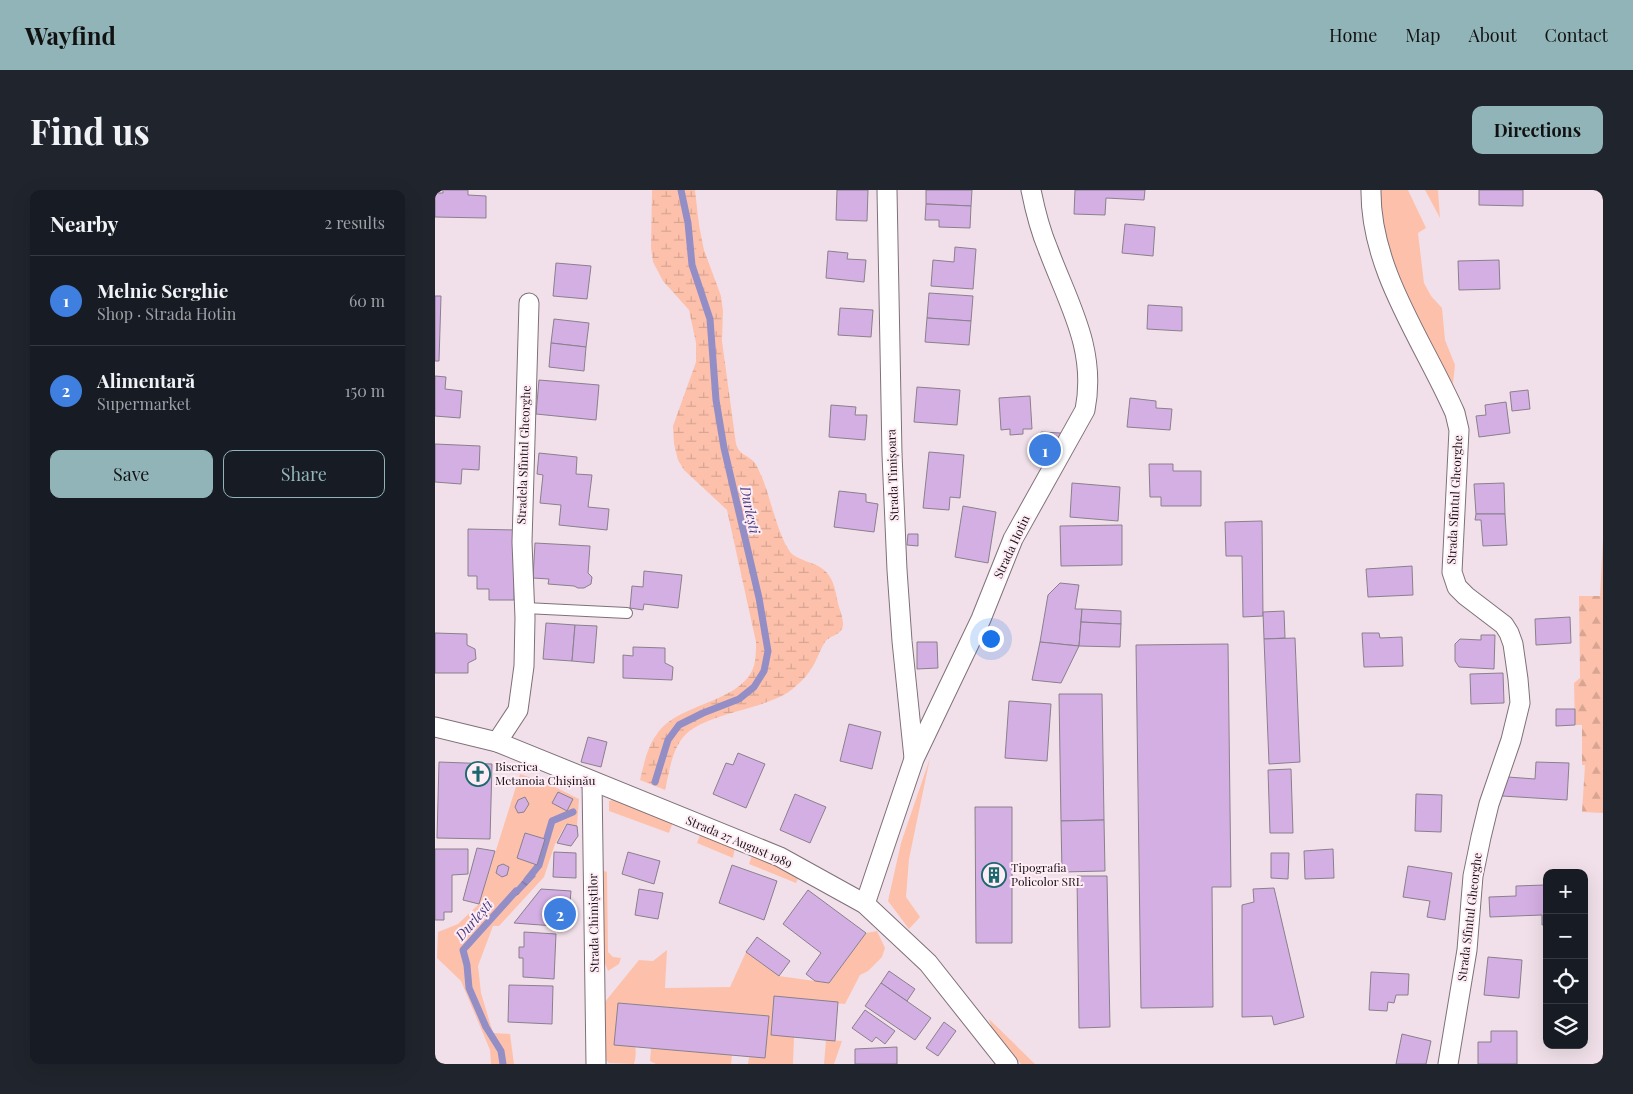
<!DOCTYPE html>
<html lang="en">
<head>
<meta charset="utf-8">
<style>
	:root { --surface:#171b24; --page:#20242c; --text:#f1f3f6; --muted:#9ea1a6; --line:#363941; --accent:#91b4b9 }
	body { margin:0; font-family:"Playfair Display",serif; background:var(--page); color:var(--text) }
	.controls { position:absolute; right:15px; bottom:15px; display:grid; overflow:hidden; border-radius:10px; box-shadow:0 5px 20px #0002 }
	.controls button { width:45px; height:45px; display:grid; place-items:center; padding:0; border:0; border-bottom:1px solid var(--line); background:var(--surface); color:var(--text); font:25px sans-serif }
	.you { position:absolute; left:555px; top:448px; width:18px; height:18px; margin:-12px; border:4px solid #fff; border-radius:50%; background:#1a73e8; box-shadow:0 0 0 8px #1a73e833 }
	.badge { display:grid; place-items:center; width:32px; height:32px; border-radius:50%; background:var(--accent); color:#fff; font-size:16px; font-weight:700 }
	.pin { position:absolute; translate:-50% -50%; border:2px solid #fff; box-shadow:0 1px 5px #0006 }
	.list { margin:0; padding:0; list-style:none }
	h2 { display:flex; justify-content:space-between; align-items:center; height:65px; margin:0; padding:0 20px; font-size:21px }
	h2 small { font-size:16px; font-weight:400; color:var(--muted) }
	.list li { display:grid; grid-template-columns:32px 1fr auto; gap:15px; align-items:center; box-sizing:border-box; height:90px; padding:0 20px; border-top:1px solid var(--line) }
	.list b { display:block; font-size:19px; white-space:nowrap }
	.list p { margin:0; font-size:16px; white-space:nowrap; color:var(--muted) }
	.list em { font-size:16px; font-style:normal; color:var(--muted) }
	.actions { display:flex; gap:10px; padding:15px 20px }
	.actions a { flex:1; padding:11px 0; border:1px solid var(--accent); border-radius:10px; text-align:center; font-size:18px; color:var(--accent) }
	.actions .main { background:var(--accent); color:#111 }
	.icon { flex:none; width:28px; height:28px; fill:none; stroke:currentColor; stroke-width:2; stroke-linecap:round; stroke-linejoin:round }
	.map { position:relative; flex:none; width:1168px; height:874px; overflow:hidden; border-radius:10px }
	header { display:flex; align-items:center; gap:30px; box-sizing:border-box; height:70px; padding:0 25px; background:var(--accent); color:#111 }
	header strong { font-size:24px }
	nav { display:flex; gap:28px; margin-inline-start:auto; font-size:18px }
	.intro { display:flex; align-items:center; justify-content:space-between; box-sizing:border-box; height:120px; padding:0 30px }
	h1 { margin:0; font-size:35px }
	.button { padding:12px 22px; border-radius:10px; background:var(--accent); color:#111; font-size:18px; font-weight:700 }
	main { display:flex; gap:30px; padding:0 30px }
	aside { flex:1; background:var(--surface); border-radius:10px; box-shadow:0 5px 20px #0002 }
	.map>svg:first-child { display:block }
</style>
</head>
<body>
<header>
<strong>Wayfind</strong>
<nav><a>Home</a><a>Map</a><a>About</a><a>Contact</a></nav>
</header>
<div class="intro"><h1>Find us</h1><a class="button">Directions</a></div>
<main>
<aside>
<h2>Nearby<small>2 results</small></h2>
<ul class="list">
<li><span class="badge" style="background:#3f7fe0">1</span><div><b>Melnic Serghie</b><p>Shop · Strada Hotin</p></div><em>60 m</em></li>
<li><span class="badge" style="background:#3f7fe0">2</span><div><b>Alimentară</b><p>Supermarket</p></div><em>150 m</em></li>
</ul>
<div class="actions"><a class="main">Save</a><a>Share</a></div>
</aside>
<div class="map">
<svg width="1168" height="874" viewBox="0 0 1168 874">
	<defs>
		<pattern id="forest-firs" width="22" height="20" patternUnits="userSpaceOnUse" patternTransform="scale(1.25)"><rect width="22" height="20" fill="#fdc1ab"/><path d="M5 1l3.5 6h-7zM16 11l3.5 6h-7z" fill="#d8a592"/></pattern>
		<pattern id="wetland-marsh" width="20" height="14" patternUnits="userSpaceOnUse" patternTransform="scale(1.25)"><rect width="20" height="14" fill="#fdc1ab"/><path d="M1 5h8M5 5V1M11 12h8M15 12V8" fill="none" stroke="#d8a592"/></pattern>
		<pattern id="water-waves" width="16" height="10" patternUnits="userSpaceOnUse" patternTransform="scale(1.25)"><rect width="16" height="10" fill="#948ec7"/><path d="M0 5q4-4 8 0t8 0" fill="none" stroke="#7873a1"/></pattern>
	</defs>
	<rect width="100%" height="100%" fill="#f1e0e9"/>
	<g fill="#fdc1ab">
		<path d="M943 0H973L991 38 983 43 989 93 996 106 1007 118 1010 150 1020 175 1018 194 1031 222 1028 225 950 61Z"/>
		<path d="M990 0H1003L1005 28Z"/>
		<path d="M495 568 474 669 471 707 485 727 474 739 453 711 466 653Z"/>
		<path d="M85 584 112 593 144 609 142 636 131 634 120 654 109 687 64 736H58L43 776 46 803 58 843 75 844 79 874H56L55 860 26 791 2 768 3 742 23 734 44 714Z"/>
		<path d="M182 609 238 632 234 643 174 621V611Z"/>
		<path d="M265 645 300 658 298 668 262 653Z"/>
		<path d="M317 665 364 686 361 693 314 674Z"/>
		<path d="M166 680 172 682 173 762 178 767 186 768 184 774 173 781 167 766Z"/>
		<path d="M442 741 450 758 447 767 433 781 425 785 410 814 339 807 336 845 359 847 358 874H313L314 867 330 868 333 826 184 813C190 834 206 851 199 874L174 873 170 869 169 813 204 770 218 771 232 760 230 798 295 797 311 762 344 786 394 793 431 743Z"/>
		<path d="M554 829 600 874H586L557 840Z"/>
		<path d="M391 850 407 851 399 874H389Z"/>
		<path d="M216 858 297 865 296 874H221L215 871Z"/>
	</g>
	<path fill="url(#forest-firs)" d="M1168 349V623L1147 622 1150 575H1147V535H1140L1139 493 1145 488 1144 406H1165Z"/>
	<path fill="url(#wetland-marsh)" d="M217 0H260L264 35 269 60 286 106 288 121 287 151 301 254C305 266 312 264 319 272 322 275 324 281 326 285 335 305 343 347 356 363 361 368 369 370 376 373 399 381 399 396 404 417 406 424 410 433 407 439 403 446 394 446 390 452 384 461 382 471 376 479 371 488 362 495 355 501 327 521 264 523 246 550 236 564 234 584 230 600L205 590C209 574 212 557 222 544 244 511 313 513 320 471 321 465 321 458 321 452L292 320 249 280 243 270 239 254 238 236 261 172V153L254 120 228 91 218 72 216 58Z"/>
	<path fill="url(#water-waves)" d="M95 682 101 686 83 705 76 708 73 707Z"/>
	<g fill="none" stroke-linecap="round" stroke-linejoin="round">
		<g stroke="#948ec7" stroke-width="7">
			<path d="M220 592 233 550 244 535 268 523 304 509 319 497 329 481 333 461 324 408 289 258 281 210 275 129 257 75 253 33 246 0"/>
			<path d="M92 690 104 675 117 631 138 622"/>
			<path d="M68 874 66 861 51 837 34 798 32 775 28 760 81 701"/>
		</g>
	</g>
	<g fill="#d4afe3" stroke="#89808d">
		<path d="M8 0H33V5L51 6V28L0 27V3H8Z"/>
		<path d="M402 0H433L432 31 401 30Z"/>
		<path d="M491 0H537L536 16 491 14Z"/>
		<path d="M640 0H710L709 10 671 8 670 25 639 24Z"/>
		<path d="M1044 0H1088V16L1044 15Z"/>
		<path d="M491 14 536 16 535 38 504 37V30H490Z"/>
		<path d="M690 34 720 37 718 66 687 63Z"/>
		<path d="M520 57 541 59 538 99 496 96 498 70 519 72Z"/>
		<path d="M393 61 413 63 412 69 431 70 429 92 391 88Z"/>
		<path d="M1064 70 1065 99 1024 100 1023 71Z"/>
		<path d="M121 73 156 76 152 109 118 106Z"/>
		<path d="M494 103 538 106 536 131 492 128Z"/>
		<path d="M0 106H6L4 171H0Z"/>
		<path d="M713 115 747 117V141L712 139Z"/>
		<path d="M405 118 438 120 436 147 403 145Z"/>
		<path d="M492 128 536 131 534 155 490 152Z"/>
		<path d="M119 129 154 133 151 157 116 153Z"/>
		<path d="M116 153 151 157 149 181 114 177Z"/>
		<path d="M0 186 11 187 10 199 27 201 25 228 0 226Z"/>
		<path d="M104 190 164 195 161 230 101 224Z"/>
		<path d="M482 197 525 200 522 235 479 232Z"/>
		<path d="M1093 200 1095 219 1077 221 1075 202Z"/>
		<path d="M595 206 597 239H588V244L575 245V239L566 240 564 208Z"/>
		<path d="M695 208 721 211V218L737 219 735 240 692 237Z"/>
		<path d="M1071 212 1075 243 1044 247 1041 226 1051 225 1050 215Z"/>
		<path d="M396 215 421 217 420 225H432L430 250 394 247Z"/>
		<path d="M606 242 626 243 611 274 600 273Z"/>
		<path d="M0 254 45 256 44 280 27 279 26 294 0 292Z"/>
		<path d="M494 262 529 265 525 308 515 307 514 320 488 318Z"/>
		<path d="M104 263 142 267 141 284 157 285 153 317 174 319 172 340 124 335 126 315 105 313 108 285 102 284Z"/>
		<path d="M714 274H738V281H766V316H726V307H715Z"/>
		<path d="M637 293 685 297 683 331 635 327Z"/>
		<path d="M1069 293 1070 324H1041L1039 294Z"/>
		<path d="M404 301 431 304V312L443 314 439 342 399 337Z"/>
		<path d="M528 316 561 322 553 373 520 367Z"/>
		<path d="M1041 324H1070L1072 355 1048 356 1046 330H1040Z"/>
		<path d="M827 331 828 426 808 427 807 366H791L790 332Z"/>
		<path d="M687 335V375L626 376 625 336Z"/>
		<path d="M33 339 80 340 79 410H54V399H42V386H33Z"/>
		<path d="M473 344H483V356L472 355Z"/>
		<path d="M100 353 155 356 153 383 157 387 156 394 149 398H143L139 396 113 394 114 389 98 388Z"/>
		<path d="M977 376 978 405 933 407 931 379Z"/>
		<path d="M209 381 247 385 243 418 209 414 208 420 195 418 197 396 208 397Z"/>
		<path d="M625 393 644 395 640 419H647L644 456 605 452 613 405Z"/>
		<path d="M647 419 686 421V434L646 432Z"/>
		<path d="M849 421 850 448 829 449 828 422Z"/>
		<path d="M1135 427 1136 453 1101 455 1100 429Z"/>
		<path d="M646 432 686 434 685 457 644 456Z"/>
		<path d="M111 433 140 435 137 471 108 469Z"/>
		<path d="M140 435 162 436 159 473 137 471Z"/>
		<path d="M0 443 32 444V455L40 459 41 469 33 473V483H0Z"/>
		<path d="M927 443H944L945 448 967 447 968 476 929 477Z"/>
		<path d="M1046 445H1060L1059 479 1024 477 1020 471V454L1025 449 1046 450Z"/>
		<path d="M860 448 865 572 834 574 829 449Z"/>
		<path d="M482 452H502L503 478 482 479Z"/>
		<path d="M605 452 644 456 626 493 597 490Z"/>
		<path d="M793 454 796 697H777L778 817 706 818 701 455Z"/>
		<path d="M198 457 230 458V473L238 477 237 490 188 488V465L198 466Z"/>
		<path d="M1068 483 1069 513 1036 514 1035 484Z"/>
		<path d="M624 504H667L669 630 626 631Z"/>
		<path d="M574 511 616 514 612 571 570 568Z"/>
		<path d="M1121 519H1140V535L1121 536Z"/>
		<path d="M414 534 446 542 437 579 405 571Z"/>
		<path d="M153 547 172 552 166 577 146 572Z"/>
		<path d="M303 563 330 574 311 618 278 604 291 573 298 575Z"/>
		<path d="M4 572 57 574 55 649 2 648Z"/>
		<path d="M1101 572 1134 573 1132 610 1067 606 1073 587 1100 589Z"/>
		<path d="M856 579 858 643H835L833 580Z"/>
		<path d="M123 602 138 609 132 621 117 613Z"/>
		<path d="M360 604 391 617 375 653 345 640Z"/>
		<path d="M981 604 1007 605 1006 642 980 641Z"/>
		<path d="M90 607 94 614 89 622 83 623 80 617 83 610Z"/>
		<path d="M540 617H577V753H541Z"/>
		<path d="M669 630 670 681 627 682 626 631Z"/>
		<path d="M132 634 142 636 143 646 136 656 122 653Z"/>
		<path d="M90 643 110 649 102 675 82 668Z"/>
		<path d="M42 658 60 661 44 714 28 710Z"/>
		<path d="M0 659H33V684L17 685V722H9V730H0Z"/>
		<path d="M898 659 899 688 870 689 869 661Z"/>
		<path d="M119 662 141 663V688L118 687Z"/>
		<path d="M193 662 225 671 219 694 187 684Z"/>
		<path d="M836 663H854L853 689 836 688Z"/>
		<path d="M68 674 74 677 72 685 67 687 61 683 63 676Z"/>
		<path d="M297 675 342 691 329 730 284 713Z"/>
		<path d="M973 676 1017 683 1010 730 992 727 995 711 968 707Z"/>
		<path d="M642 686H672L675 837 644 838Z"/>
		<path d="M1110 695 1112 734 1107 735V725L1055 727 1054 707 1081 706V696Z"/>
		<path d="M839 698 869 827 839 835 837 826 807 827V715L819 712 818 699Z"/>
		<path d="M106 699 136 701 133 737 79 733Z"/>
		<path d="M204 699 228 703 223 729 200 725Z"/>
		<path d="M373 700 431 743 394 793 380 791 371 784 386 763 348 734Z"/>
		<path d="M89 742 121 744 119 789 88 787V768H84V757H89Z"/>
		<path d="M322 747 355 771 344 786 311 762Z"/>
		<path d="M1053 767 1087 770 1084 808 1049 805Z"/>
		<path d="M454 781 480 799 472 811 446 793Z"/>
		<path d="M936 782 974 784 973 805H961L959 813 953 812 952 821 934 820Z"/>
		<path d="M446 793 496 828 480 850 430 816Z"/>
		<path d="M74 795 118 796 117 834 73 832Z"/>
		<path d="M339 806 403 812 400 851 336 845Z"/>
		<path d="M183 813 334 826 330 868 179 855Z"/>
		<path d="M430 820 460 841 450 854 441 847 437 852 417 838Z"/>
		<path d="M509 832 521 841 503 866 491 858Z"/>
		<path d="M1056 841H1082V874H1043V852H1056Z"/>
		<path d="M967 844 996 851 991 874H961Z"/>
		<path d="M462 857V874H420V859Z"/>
	</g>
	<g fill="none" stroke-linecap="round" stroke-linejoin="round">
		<defs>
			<path id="service" d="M90 418 192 423"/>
			<g id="minor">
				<path d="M452 0 457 264 462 380 467 451 479 568"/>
				<path d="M936 0C935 80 989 152 1020 223L1024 240 1017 382 1022 397 1031 406 1069 435 1074 443 1078 454 1083 489 1085 513 1076 550 1054 614 1046 647 1038 686 1032 760 1013 874"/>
				<path d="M0 537 62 552 345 667 430 714 493 773 573 874"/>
				<path d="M62 552 83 520 89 476 90 428 87 352 94 113"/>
				<path d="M157 591 161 874"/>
				<path d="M430 714 479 569 546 429 578 349 650 220C662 159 633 113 613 59 605 40 600 20 596 0"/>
			</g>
		</defs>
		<use href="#service" stroke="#7f7078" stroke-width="12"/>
		<use href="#minor" stroke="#7f7078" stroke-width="21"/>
		<use href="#service" stroke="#fff" stroke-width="10"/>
		<use href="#minor" stroke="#fff" stroke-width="19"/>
	</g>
	<defs>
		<symbol id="church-ring" viewBox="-11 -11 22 22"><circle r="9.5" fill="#ffedf6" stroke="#1c686f" stroke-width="1.5"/><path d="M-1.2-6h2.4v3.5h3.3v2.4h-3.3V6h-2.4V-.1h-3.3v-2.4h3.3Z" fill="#1c686f"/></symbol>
		<symbol id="building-ring" viewBox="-11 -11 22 22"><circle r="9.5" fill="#ffedf6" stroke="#1c686f" stroke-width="1.5"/><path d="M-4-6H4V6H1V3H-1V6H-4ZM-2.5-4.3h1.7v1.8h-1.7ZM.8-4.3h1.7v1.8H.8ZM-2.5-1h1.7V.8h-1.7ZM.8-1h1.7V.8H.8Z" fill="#1c686f"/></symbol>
	</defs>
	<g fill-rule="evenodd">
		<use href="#church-ring" x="29" y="570" width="28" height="28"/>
		<use href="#building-ring" x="545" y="671" width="28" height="28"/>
	</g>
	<g text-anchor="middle" stroke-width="4" stroke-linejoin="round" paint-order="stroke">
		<g font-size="12" fill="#191316" stroke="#ffedf6">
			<text transform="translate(89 265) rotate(-88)" y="4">Stradela Sfîntul Gheorghe</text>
			<text transform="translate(458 285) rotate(-92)" y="4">Strada Timișoara</text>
			<text transform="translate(1020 310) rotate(-87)" y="4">Strada Sfîntul Gheorghe</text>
			<text transform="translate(577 357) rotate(-65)" y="4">Strada Hotin</text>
			<text transform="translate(304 652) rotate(23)" y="4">Strada 27 August 1989</text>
			<text transform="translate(1035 727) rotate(-83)" y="4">Strada Sfîntul Gheorghe</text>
			<text transform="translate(159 733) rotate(-91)" y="4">Strada Chimiștilor</text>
		</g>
		<g font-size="12" fill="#191316" stroke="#ffedf6" text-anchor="start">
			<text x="60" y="581">Biserica<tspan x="60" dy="14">Metanoia Chișinău</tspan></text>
			<text x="576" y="682">Tipografia<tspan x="576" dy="14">Policolor SRL</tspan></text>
		</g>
		<g font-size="14" font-style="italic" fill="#493d83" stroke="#ffedf6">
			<text transform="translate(315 320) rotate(78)" y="5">Durlești</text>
			<text transform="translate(39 730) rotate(-49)" y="5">Durlești</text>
		</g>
	</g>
</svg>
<div class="controls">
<button>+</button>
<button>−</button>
<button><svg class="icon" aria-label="locate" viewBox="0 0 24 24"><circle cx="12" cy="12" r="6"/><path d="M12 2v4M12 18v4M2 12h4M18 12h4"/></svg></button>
<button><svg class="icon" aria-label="layers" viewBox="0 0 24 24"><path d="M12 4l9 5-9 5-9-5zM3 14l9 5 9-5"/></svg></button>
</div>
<div class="you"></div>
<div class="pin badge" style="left:610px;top:260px;background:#3f7fe0">1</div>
<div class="pin badge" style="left:125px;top:724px;background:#3f7fe0">2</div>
</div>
</main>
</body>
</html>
